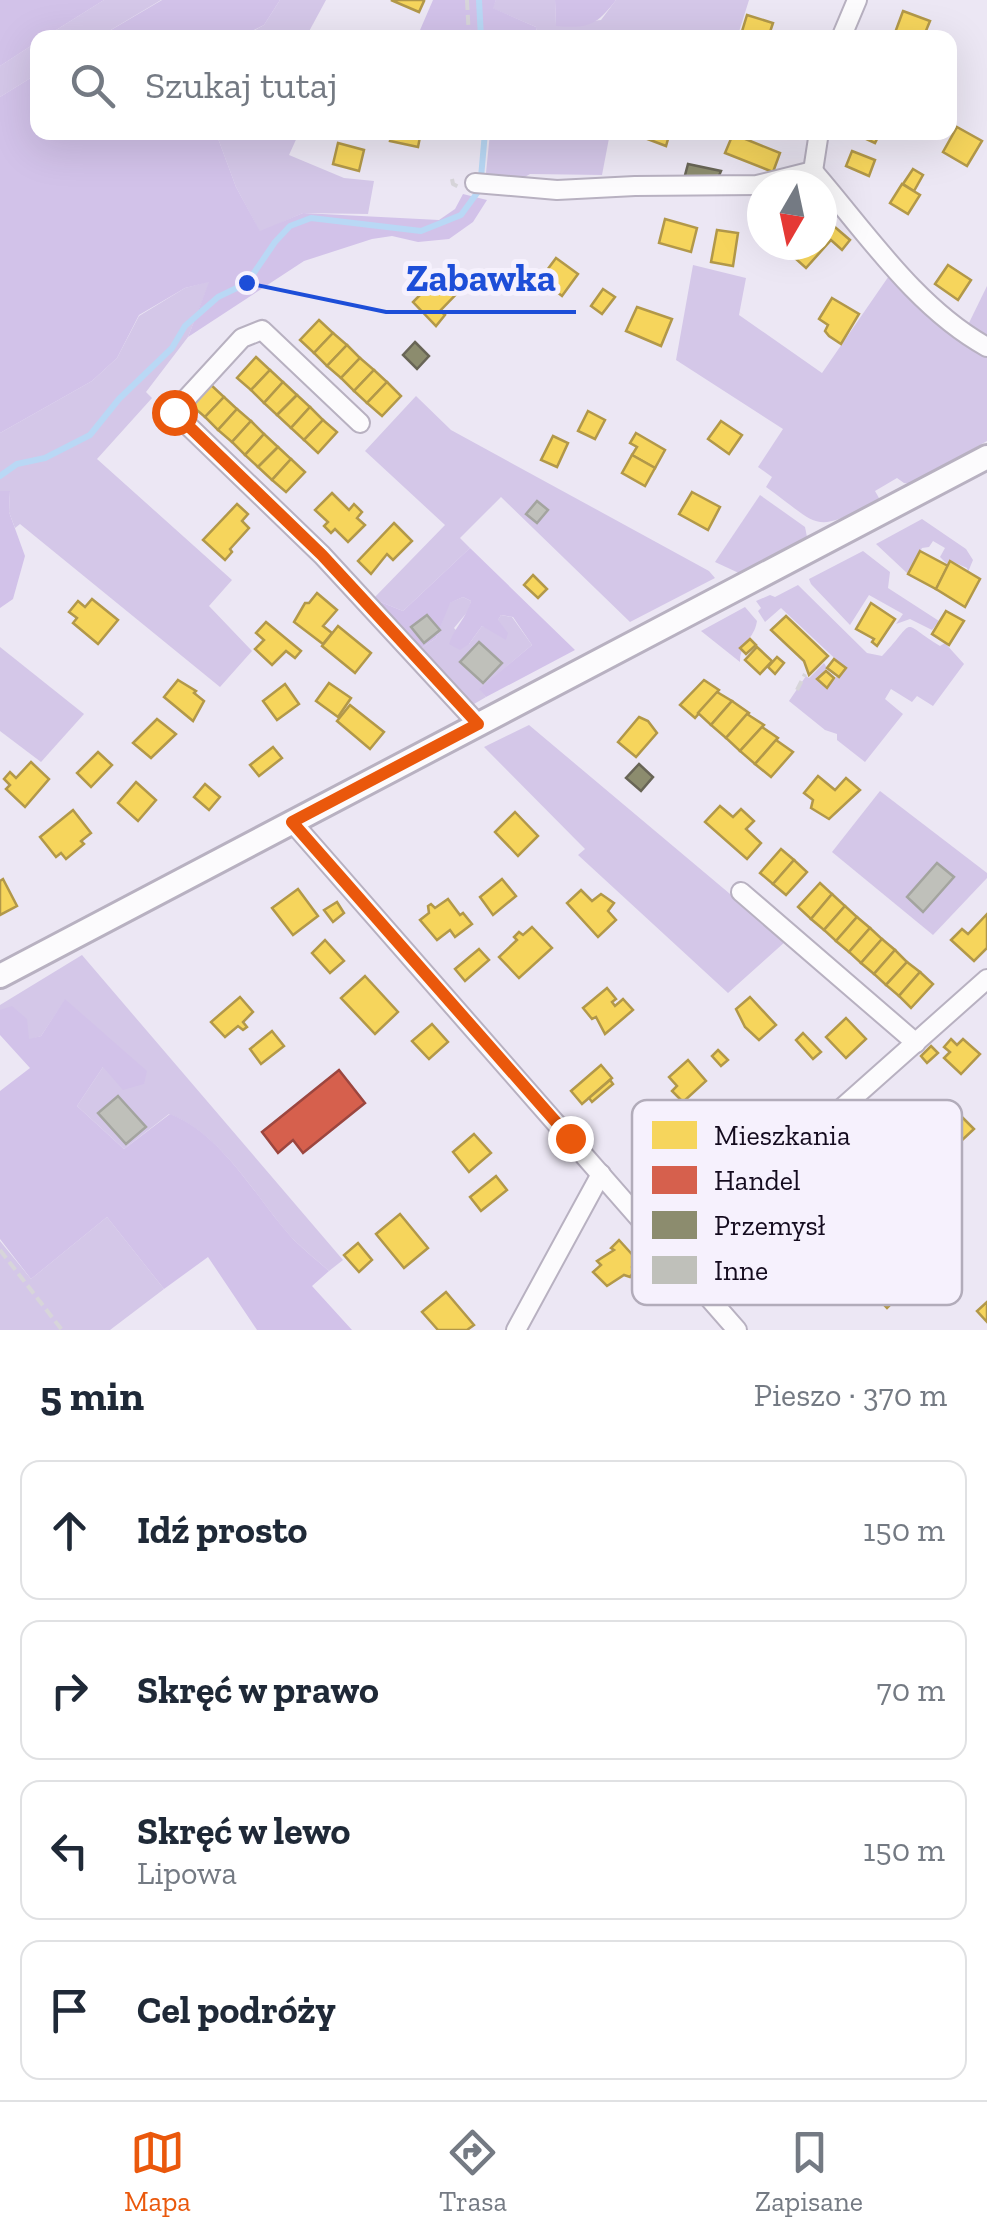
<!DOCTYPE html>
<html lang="pl">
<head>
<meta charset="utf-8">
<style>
	:root { --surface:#fff; --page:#f6f6f7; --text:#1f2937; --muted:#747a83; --line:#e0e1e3; --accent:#ea580c }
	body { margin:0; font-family:"Zilla Slab",serif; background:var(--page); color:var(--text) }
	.compass { position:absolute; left:747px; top:170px; width:90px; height:90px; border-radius:50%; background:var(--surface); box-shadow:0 10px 40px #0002; rotate:189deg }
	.stop { position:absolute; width:30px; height:30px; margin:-22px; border:8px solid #ea580c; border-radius:50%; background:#fff }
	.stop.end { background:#ea580c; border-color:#fff; box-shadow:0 2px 10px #0008 }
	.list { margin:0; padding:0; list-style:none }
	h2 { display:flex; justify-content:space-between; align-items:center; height:130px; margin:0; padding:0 40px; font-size:42px }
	h2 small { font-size:32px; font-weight:400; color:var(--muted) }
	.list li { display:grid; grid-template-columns:65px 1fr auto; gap:30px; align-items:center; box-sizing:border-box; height:140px; margin:0 20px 20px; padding:0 20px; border:2px solid var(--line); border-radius:20px }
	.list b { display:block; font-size:38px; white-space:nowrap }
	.list p { margin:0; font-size:32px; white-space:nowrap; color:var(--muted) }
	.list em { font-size:32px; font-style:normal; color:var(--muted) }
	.icon { flex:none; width:55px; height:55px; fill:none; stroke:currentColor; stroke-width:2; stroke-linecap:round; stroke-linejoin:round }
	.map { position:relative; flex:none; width:987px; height:1330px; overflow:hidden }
	.search { position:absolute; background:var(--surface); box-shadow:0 10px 40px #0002; left:30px; right:30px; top:30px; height:110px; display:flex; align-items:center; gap:25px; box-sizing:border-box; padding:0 35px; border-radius:20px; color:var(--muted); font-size:38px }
	.sheet { height:770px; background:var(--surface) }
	nav { display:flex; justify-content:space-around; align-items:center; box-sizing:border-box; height:140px; border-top:2px solid var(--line); background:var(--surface); font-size:28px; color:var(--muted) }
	nav a { display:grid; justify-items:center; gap:5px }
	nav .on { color:var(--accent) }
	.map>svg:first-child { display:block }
</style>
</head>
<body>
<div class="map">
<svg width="987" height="1330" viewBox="0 0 987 1330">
	<rect width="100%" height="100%" fill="#ece7f4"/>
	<g fill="#d4c7e8">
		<path d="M104 0H161L99 37H45Z"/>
		<path d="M280 0H326L306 37 240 38 264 25Z"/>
		<path d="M496 0H555L556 25 601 20 616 0H749L737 38 537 37 536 27 492 8Z"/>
		<path d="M37 42V74L0 97V66Z"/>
		<path d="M216 133H299L289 155 344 178 374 181 368 214 303 213 260 232 236 187Z"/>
		<path d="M490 133H610L602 175 530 174 516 182 489 179 486 173Z"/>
		<path d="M693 265 746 278 739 315 822 373 893 270 987 354V441L912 484 904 483 897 478 875 491 879 498 877 501C812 534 823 528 766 487L772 477 758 467 783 429 676 360Z"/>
		<path d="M210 281 188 337 146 392 152 398 97 459 232 580 209 606 252 651 220 687 20 524 15 528 9 512 10 492 0 491V433L92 381 117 358 139 316 185 288Z"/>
		<path d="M987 286V341L967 327Z"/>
		<path d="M416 396 451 430 709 571 715 578 630 622 501 497 460 538 470 548 403 611 373 599 445 525 365 451Z"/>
		<path d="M760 495 805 527 807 537 741 574 715 562Z"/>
		<path d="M922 519 966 549 973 560 968 572 967 568 951 561 948 565 940 557 945 548 933 541 929 547 922 548 908 574 876 544Z"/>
		<path d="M863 551 890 572 888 588 939 621 932 630 910 619 896 624 903 614 869 595 850 625 811 584 809 579Z"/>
		<path d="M798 585 867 653 882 656C918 618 898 620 940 646L945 643 964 664 933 706 917 696 912 702 891 689 885 699 903 714 865 762 837 740V734L825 730 789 701 806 676 809 678 824 663 827 668 818 679 827 687 845 668 781 608 765 622 758 611 761 608 756 601 770 595 775 597Z"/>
		<path d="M463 597 471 601 469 610 454 628 469 644 482 626 492 629 501 615 512 617 532 645 480 689 486 697 474 704 420 649 436 638 449 603Z"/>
		<path d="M745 607 757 621C754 640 740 642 740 662L701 631Z"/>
		<path d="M0 647 84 714 41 762 0 731Z"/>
		<path d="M529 725 786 941 728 993 578 855 585 849 484 747Z"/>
		<path d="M880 791 987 873V878L933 935 832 852Z"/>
		<path d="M82 955 343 1260 329 1271C318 1261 305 1251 294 1240 256 1199 224 1135 169 1114L124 1149 77 1106 103 1067 65 1000 41 1036 29 1040 0 1010V1005Z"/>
		<path d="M107 1217 164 1289 110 1330H0V1241L31 1279Z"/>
	</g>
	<g fill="#d2c2e9">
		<path d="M0 0H104L45 37 38 38 37 42 0 66Z"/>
		<path d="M162 0H280L264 25 240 37H99Z"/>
		<path d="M433 0H496L493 8 536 27 537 37H474L453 31 444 37H417Z"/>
		<path d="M555 0H616C597 25 588 29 556 26Z"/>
		<path d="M37 74 38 132 216 133 236 187 260 231 303 213 439 220 455 209 463 194 487 200 473 222 449 239 418 242 392 236 372 239 304 261 188 337 209 282 185 288 139 315 117 358 92 381 0 433V97Z"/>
		<path d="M0 491H10L9 512 25 556 13 599 0 608Z"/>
		<path d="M470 548 575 650 486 697 479 689 532 645 513 617 501 615 498 620 508 633 506 640 482 626 469 644 460 650 449 644C454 628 467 617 471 601L463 597 450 603 436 638 420 649 373 599 403 611Z"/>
		<path d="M65 999 147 1071 144 1084 123 1090 103 1067 77 1106 124 1149 170 1114C224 1135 256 1199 294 1240 305 1251 318 1261 329 1271L312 1286 352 1330H257L208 1257 164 1289 107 1217 31 1279 0 1239V1091L30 1068 0 1035V1010L12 1006 27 1019 29 1039 41 1036Z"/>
	</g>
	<g fill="#f6d55c" stroke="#b29849" stroke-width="2.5">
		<path d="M391 0H422L424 1 419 12Z"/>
		<path d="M903 11 930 21 923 38H893Z"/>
		<path d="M747 15 773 23 768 38H740Z"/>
		<path d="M957 127 982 141 967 166 943 152Z"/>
		<path d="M392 132H421L418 147 390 141Z"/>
		<path d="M629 132H670L666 146Z"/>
		<path d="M864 132H886L884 138 879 135 875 143 862 137Z"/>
		<path d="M733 134 780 153 773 172 725 153Z"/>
		<path d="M338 143 364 150 359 171 333 164Z"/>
		<path d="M852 151 875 160 869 176 846 166Z"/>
		<path d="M913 169 923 175 914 191 903 184Z"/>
		<path d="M902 184 920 195 908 214 890 203Z"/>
		<path d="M822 216 850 240 842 250 831 240 806 268 786 250 790 245H822Z"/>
		<path d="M665 219 697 228 691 252 659 243Z"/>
		<path d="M717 230 738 233 733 266 711 262Z"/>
		<path d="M556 258 578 274 562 296 548 285 544 290 536 285Z"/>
		<path d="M948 265 971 280 958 300 935 284Z"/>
		<path d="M447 268 466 284 440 311 445 315 436 326 413 302 421 294 410 284 421 271 434 282Z"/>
		<path d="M603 289 615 297 602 314 591 306Z"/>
		<path d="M832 298 859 314 841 344 829 336 825 331 828 325 819 319Z"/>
		<path d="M637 307 672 319 661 346 626 331Z"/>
		<path d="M319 320 333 333 314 353 300 340Z"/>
		<path d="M333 333 347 345 327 366 314 353Z"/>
		<path d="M347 345 360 358 341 378 327 366Z"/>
		<path d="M256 357 270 370 251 390 237 378Z"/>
		<path d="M360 358 374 370 354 391 341 378Z"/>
		<path d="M270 370 283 382 264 403 251 390Z"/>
		<path d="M374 370 387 382 367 403 354 391Z"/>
		<path d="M283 382 297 395 277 415 264 403Z"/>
		<path d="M387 382 401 396 382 416 367 403Z"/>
		<path d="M210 384 224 397 205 417 191 405Z"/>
		<path d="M297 395 310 407 291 428 277 415Z"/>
		<path d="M224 397 237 409 218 430 205 417Z"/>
		<path d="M310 407 323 420 304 440 291 428Z"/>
		<path d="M237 409 251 421 232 442 218 430Z"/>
		<path d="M588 411 605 420 595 439 578 431Z"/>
		<path d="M323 420 337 432 318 453 304 440Z"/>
		<path d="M251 421 264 434 245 455 232 442Z"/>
		<path d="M721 421 742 435 729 454 708 439Z"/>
		<path d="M636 433 665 450 655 468 632 455 637 447 630 443Z"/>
		<path d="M264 434 278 447 258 467 245 455Z"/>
		<path d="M553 436 568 443 557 467 541 460Z"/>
		<path d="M278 447 291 459 272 480 258 467Z"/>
		<path d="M632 455 655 468 645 486 622 473Z"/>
		<path d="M291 459 305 472 286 492 272 480Z"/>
		<path d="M692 492 720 507 708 530 679 514Z"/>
		<path d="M332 493 349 510 354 504 362 512 357 518 365 525 348 542 335 529 331 533 324 526 328 522 315 510Z"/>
		<path d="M237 504 248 514 242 521 249 528 230 549 232 552 225 560 203 540Z"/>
		<path d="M394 523 412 541 393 560 387 554 371 574 358 561Z"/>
		<path d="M920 551 948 566 936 589 908 574Z"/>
		<path d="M950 561 980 579 965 607 936 589Z"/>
		<path d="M533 575 547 589 538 598 524 585Z"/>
		<path d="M317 593 337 610 323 626 332 633 323 644 294 622 305 603H309Z"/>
		<path d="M92 599 118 620 98 644 73 623 77 618 69 612 78 601 85 607Z"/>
		<path d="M871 603 895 619 877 646 872 642 874 639 856 629Z"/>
		<path d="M946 611 964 621 949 645 932 634Z"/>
		<path d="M786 616 828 656 809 675 804 661 771 630Z"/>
		<path d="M266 622 301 651 295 658 286 651 272 665 255 649 264 640 256 633Z"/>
		<path d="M338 626 371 653 355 673 322 646Z"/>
		<path d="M750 639 756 645 746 654 740 648Z"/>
		<path d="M757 647 772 661 760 674 745 660Z"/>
		<path d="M777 657 784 663 775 674 768 667Z"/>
		<path d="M834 659 846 668 839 677 827 668Z"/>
		<path d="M826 671 834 678 827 688 817 679Z"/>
		<path d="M178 680 196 691 194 693 204 701 193 721 164 697Z"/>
		<path d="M704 680 719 690 695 718 680 705Z"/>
		<path d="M329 683 351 698 338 717 316 701Z"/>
		<path d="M285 684 299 704 277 720 263 701Z"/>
		<path d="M717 692 732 701 711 725 698 713Z"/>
		<path d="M732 701 749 713 726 738 711 725Z"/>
		<path d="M350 705 384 732 370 749 337 721Z"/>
		<path d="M747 714 764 725 740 751 726 738Z"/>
		<path d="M639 717 648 721 657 733 636 757 618 742Z"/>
		<path d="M157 719 176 734 151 758 133 743Z"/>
		<path d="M762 727 778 738 755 764 740 751Z"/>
		<path d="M776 740 793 752 771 777 755 764Z"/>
		<path d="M273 747 282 758 259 776 250 765Z"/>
		<path d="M98 752 112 765 91 787 77 773Z"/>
		<path d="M31 762 49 779 25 807 6 789 10 785 4 779 10 772 16 778Z"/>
		<path d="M818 776 835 790 846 778 860 790 829 819 811 808 813 800 804 793Z"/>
		<path d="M136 782 156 800 138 821 118 803Z"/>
		<path d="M205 784 220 797 209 810 194 797Z"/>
		<path d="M720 806 733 817 741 809 754 821 746 829 761 843 747 859 705 822Z"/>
		<path d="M73 810 91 833 81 841 84 844 66 859 61 853 56 857 40 837Z"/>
		<path d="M515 812 538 836 518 856 495 832Z"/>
		<path d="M781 849 794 860 773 884 760 873Z"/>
		<path d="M794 860 807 872 786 895 773 884Z"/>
		<path d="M3 879 17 906 0 915V881Z"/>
		<path d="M502 879 516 896 493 915 480 897Z"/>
		<path d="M820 883 832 894 811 919 798 907Z"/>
		<path d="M298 889 318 916 293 935 272 908Z"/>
		<path d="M581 890 592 901 601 894 614 903 608 911 616 920 598 937 567 903Z"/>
		<path d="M832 894 845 906 824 930 811 919Z"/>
		<path d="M448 899 460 915 463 913 472 924 455 937 450 930 437 940 420 920 429 913 428 906 431 904 435 908Z"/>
		<path d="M337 902 344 913 333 922 324 910Z"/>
		<path d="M845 906 857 917 836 941 824 930Z"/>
		<path d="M987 914V948L974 961 951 940 962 929 968 934Z"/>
		<path d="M857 917 870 928 849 952 836 941Z"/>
		<path d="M532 927 552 948 519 978 499 957 517 940 514 937 519 932 523 935Z"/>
		<path d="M870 928 882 939 861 963 849 952Z"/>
		<path d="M882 939 895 950 874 974 861 963Z"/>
		<path d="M325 940 344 961 330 973 312 953Z"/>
		<path d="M479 949 489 960 465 981 455 969Z"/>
		<path d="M895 950 907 962 886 985 874 974Z"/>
		<path d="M907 962 920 972 899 996 886 985Z"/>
		<path d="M920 972 933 984 911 1008 899 996Z"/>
		<path d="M365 976 398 1012 375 1034 341 998Z"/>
		<path d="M607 988 616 999 612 1002 615 1006 623 999 633 1010 605 1034 596 1017 592 1019 583 1008Z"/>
		<path d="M240 997 253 1012 243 1022 247 1027 243 1030 238 1026 225 1037 211 1022Z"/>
		<path d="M750 997 776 1025 759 1040 745 1027 736 1009Z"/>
		<path d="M846 1018 866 1039 846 1058 826 1037Z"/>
		<path d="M432 1024 448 1042 429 1059 412 1041Z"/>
		<path d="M272 1031 284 1046 261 1064 250 1049Z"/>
		<path d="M803 1033 821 1052 813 1059 796 1040Z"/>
		<path d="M951 1039 957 1045 963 1039 980 1054 961 1074 944 1058 950 1052 944 1047Z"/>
		<path d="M931 1046 938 1053 927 1063 921 1056Z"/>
		<path d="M718 1050 728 1060 721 1066 712 1056Z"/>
		<path d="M688 1060 706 1081 683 1102 672 1091 677 1086 669 1077Z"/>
		<path d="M601 1065 612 1078 582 1104 571 1091Z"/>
		<path d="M610 1080 613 1084 592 1102 589 1098Z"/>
		<path d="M953 1108 974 1129 960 1142 955 1138 949 1144 936 1132Z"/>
		<path d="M474 1134 491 1153 469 1172 453 1152Z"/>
		<path d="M496 1176 507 1190 481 1211 470 1197Z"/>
		<path d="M400 1214 428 1248 404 1268 376 1234Z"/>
		<path d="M619 1240 638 1261 632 1267 633 1273 630 1277 624 1275 607 1286 593 1272 601 1265 597 1261 614 1250 611 1248Z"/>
		<path d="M358 1243 372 1260 359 1272 344 1255Z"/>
		<path d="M872 1253 887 1264 891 1273 885 1280 900 1295 887 1308 872 1292 866 1298 850 1280 857 1273 854 1270Z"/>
		<path d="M446 1292 474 1325 467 1330H438L422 1312Z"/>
		<path d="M987 1302V1322L977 1311Z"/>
	</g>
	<path fill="#d6604d" stroke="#9c463f" stroke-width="2.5" d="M339 1070 365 1103 303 1153 293 1140 278 1153 262 1132Z"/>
	<g fill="#8c8c6e" stroke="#686556" stroke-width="2.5">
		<path d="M688 164 721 171 718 178 684 179Z"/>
		<path d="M415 342 429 356 417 369 403 355Z"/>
		<path d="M639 764 653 777 641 791 626 778Z"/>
	</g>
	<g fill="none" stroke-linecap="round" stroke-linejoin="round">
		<g stroke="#b9d8f5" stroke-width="6">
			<path d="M479 0 481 38"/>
			<path d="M0 476 17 464 45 458 90 435 119 399 172 348 185 326 218 297 247 283 275 242 290 226 311 218 421 231 461 215 480 189 485 132"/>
		</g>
	</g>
	<g fill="#bfc0ba" stroke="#a3a49f" stroke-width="2.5">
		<path d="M537 501 548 510 537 523 526 514Z"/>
		<path d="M427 615 440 630 424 643 411 627Z"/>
		<path d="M479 642 502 663 483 683 460 662Z"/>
		<path d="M937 863 954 877 923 912 907 897Z"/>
		<path d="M118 1096 146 1127 126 1144 98 1113Z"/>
	</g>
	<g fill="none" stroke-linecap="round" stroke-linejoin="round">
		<defs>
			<g id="minor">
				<path d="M841 38 857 0"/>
				<path d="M813 171C865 231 916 308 987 347"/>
				<path d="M475 183 557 190 635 186 757 185 813 171 819 132"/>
				<path d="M360 423 262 330 242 338 174 412 322 555 478 724"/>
				<path d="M292 822 737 1330"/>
				<path d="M741 892 916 1043"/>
				<path d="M673 1258 987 979"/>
				<path d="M516 1330 601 1174"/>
			</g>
			<path id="major" d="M0 976 987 457"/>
		</defs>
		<use href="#minor" stroke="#b8b1c1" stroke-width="22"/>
		<use href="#major" stroke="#b8b1c1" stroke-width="28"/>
		<g stroke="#d7d5da" stroke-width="4" stroke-dasharray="10 5" stroke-linecap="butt">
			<path d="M467 0 469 38"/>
			<path d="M452 179 453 184 459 187"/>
			<path d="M797 690 805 674"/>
			<path d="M0 1250 62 1330"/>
		</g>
		<use href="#minor" stroke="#fcfbfd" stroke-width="18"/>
		<use href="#major" stroke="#fcfbfd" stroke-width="22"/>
	</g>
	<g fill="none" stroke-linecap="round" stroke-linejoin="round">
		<path stroke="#ea580c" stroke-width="12" d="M174 412 322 555 478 724 292 822 570 1138"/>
	</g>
	<rect x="632" y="1100" width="330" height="205" rx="15" fill="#f6f1fd" stroke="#b2acba" stroke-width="2.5"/>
	<rect x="652" y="1121" width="45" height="28" fill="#f6d55c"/>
	<rect x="652" y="1166" width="45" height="28" fill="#d6604d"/>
	<rect x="652" y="1211" width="45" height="28" fill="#8c8c6e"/>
	<rect x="652" y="1256" width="45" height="28" fill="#bfc0ba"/>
	<g font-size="28" fill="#140b1e">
		<text x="714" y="1145">Mieszkania</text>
		<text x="714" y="1190">Handel</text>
		<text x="714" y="1235">Przemysł</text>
		<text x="714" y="1280">Inne</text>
	</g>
	<path fill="none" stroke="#1d4ed8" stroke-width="4" d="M247 283L386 312H576"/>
	<circle fill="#1d4ed8" stroke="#f6f1fd" stroke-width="4" cx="247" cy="283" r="10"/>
	<g font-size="38" text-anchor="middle" font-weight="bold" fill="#1d4ed8" stroke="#f6f1fd" stroke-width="10" stroke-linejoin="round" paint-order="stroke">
		<text x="481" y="291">Zabawka</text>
	</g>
</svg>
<svg class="compass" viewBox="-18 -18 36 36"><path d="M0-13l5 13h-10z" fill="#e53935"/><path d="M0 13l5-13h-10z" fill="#747a83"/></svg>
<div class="stop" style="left:174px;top:412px"></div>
<div class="stop end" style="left:570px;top:1138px"></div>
<div class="search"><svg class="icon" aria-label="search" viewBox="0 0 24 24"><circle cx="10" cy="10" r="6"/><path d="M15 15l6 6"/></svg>Szukaj tutaj</div>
</div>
<section class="sheet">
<h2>5 min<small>Pieszo · 370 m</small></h2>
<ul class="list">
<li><svg class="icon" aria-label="ahead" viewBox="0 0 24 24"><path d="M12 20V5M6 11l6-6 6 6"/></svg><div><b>Idź prosto</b></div><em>150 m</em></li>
<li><svg class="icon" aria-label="right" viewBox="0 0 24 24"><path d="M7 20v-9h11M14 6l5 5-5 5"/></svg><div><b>Skręć w prawo</b></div><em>70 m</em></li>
<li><svg class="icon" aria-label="left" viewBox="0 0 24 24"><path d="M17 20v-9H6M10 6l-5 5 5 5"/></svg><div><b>Skręć w lewo</b><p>Lipowa</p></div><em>150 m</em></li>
<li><svg class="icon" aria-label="arrive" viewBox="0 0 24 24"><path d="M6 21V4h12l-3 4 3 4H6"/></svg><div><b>Cel podróży</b></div></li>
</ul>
</section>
<nav>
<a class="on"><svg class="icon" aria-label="map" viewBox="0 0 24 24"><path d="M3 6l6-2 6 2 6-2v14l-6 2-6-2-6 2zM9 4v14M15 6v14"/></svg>Mapa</a>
<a><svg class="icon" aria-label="directions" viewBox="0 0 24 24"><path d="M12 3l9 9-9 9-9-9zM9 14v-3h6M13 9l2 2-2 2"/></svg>Trasa</a>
<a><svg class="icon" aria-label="saved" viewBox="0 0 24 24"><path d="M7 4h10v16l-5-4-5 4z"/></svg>Zapisane</a>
</nav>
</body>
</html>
